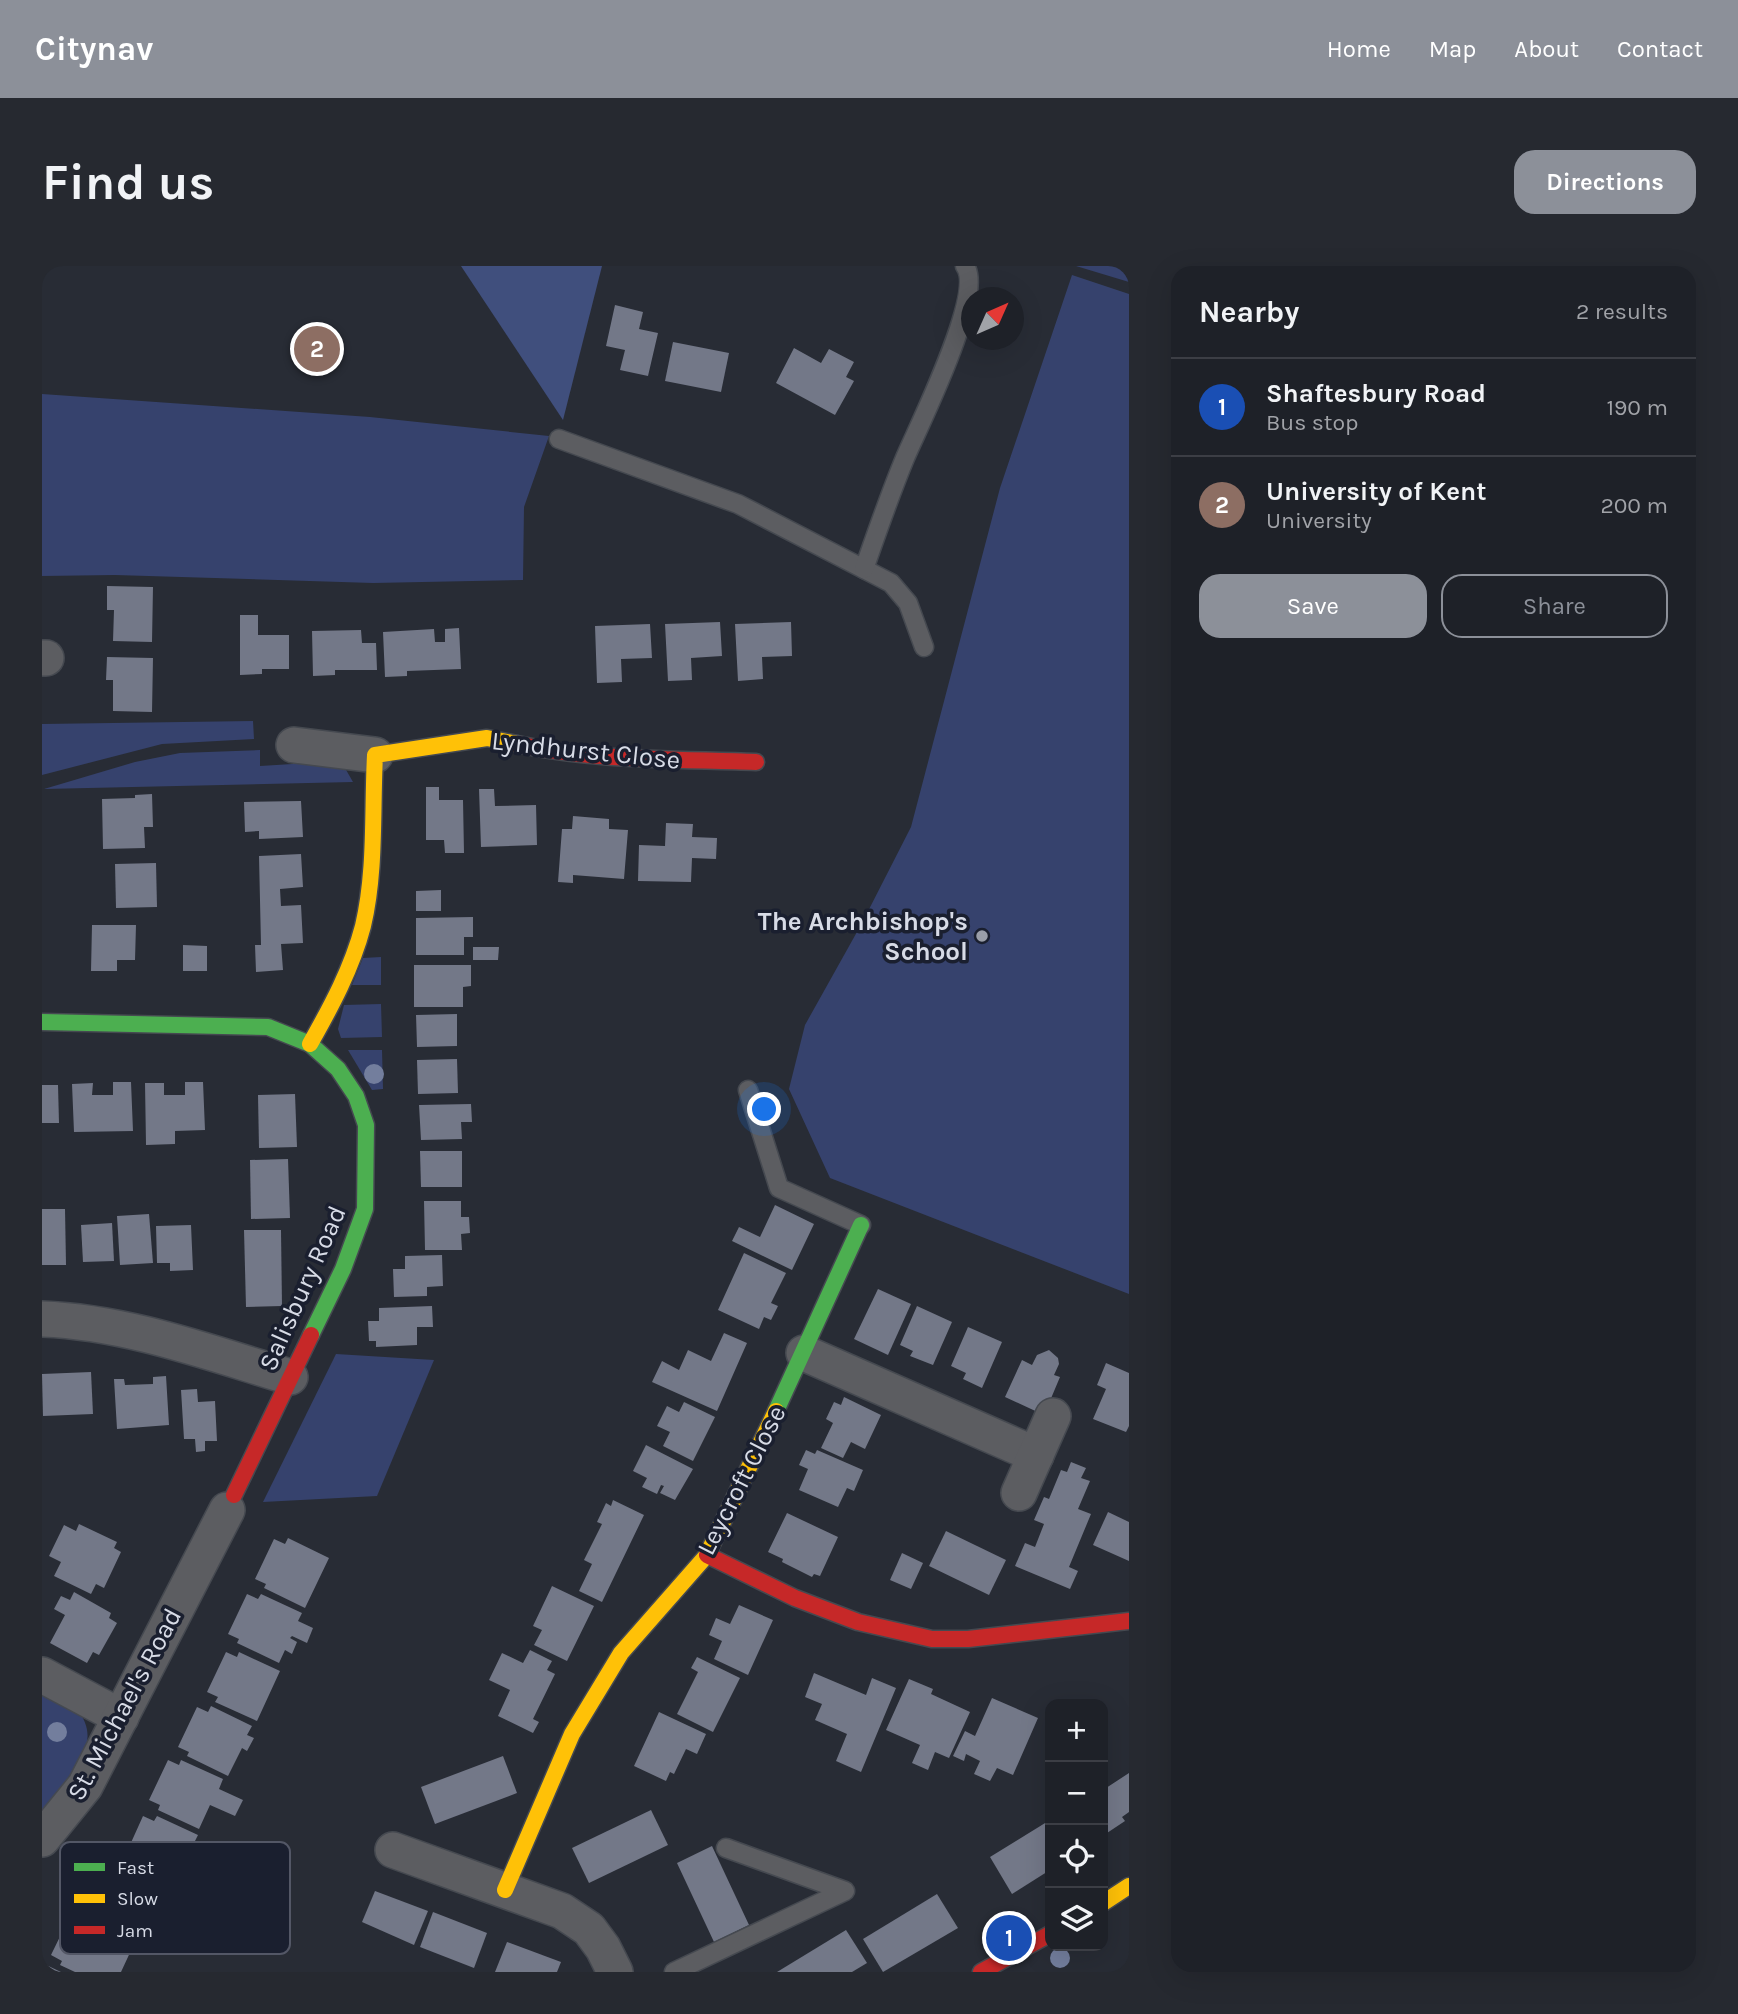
<!DOCTYPE html>
<html lang="en">
<head>
<meta charset="utf-8">
<style>
	:root { --surface:#1e2128; --page:#262930; --text:#f1f3f6; --muted:#a1a3a8; --line:#3c3e45; --accent:#8c9099 }
	body { margin:0; font-family:Karla,sans-serif; background:var(--page); color:var(--text) }
	.controls { position:absolute; right:21px; bottom:21px; display:grid; overflow:hidden; border-radius:14px; box-shadow:0 7px 28px #0002 }
	.controls button { width:63px; height:63px; display:grid; place-items:center; padding:0; border:0; border-bottom:2px solid var(--line); background:var(--surface); color:var(--text); font:35px sans-serif }
	.compass { position:absolute; left:919px; top:21px; width:63px; height:63px; border-radius:50%; background:var(--surface); box-shadow:0 7px 28px #0002; rotate:45deg }
	.you { position:absolute; left:723px; top:844px; width:24px; height:24px; margin:-18px; border:5px solid #fff; border-radius:50%; background:#1a73e8; box-shadow:0 0 0 10px #1a73e833 }
	.badge { display:grid; place-items:center; width:46px; height:46px; border-radius:50%; background:var(--accent); color:#fff; font-size:23px; font-weight:700 }
	.pin { position:absolute; translate:-50% -50%; border:4px solid #fff; box-shadow:0 2px 7px #0006 }
	.list { margin:0; padding:0; list-style:none }
	h2 { display:flex; justify-content:space-between; align-items:center; height:91px; margin:0; padding:0 28px; font-size:30px }
	h2 small { font-size:23px; font-weight:400; color:var(--muted) }
	.list li { display:grid; grid-template-columns:46px 1fr auto; gap:21px; align-items:center; box-sizing:border-box; height:98px; padding:0 28px; border-top:2px solid var(--line) }
	.list b { display:block; font-size:26px; white-space:nowrap }
	.list p { margin:0; font-size:23px; white-space:nowrap; color:var(--muted) }
	.list em { font-size:23px; font-style:normal; color:var(--muted) }
	.actions { display:flex; gap:14px; padding:21px 28px }
	.actions a { flex:1; padding:16px 0; border:2px solid var(--accent); border-radius:21px; text-align:center; font-size:24px; color:var(--accent) }
	.actions .main { background:var(--accent); color:#fff }
	.icon { flex:none; width:38px; height:38px; fill:none; stroke:currentColor; stroke-width:2; stroke-linecap:round; stroke-linejoin:round }
	.map { position:relative; flex:none; width:1087px; height:1706px; overflow:hidden; border-radius:21px }
	header { display:flex; align-items:center; gap:42px; box-sizing:border-box; height:98px; padding:0 35px; background:var(--accent); color:#fff }
	header strong { font-size:33px }
	nav { display:flex; gap:38px; margin-inline-start:auto; font-size:24px }
	.intro { display:flex; align-items:center; justify-content:space-between; box-sizing:border-box; height:168px; padding:0 42px }
	h1 { margin:0; font-size:49px }
	.button { padding:18px 32px; border-radius:21px; background:var(--accent); color:#fff; font-size:24px; font-weight:700 }
	main { display:flex; gap:42px; padding:0 42px }
	aside { flex:1; background:var(--surface); border-radius:21px; box-shadow:0 7px 28px #0002 }
	.map>svg:first-child { display:block }
</style>
</head>
<body>
<header>
<strong>Citynav</strong>
<nav><a>Home</a><a>Map</a><a>About</a><a>Contact</a></nav>
</header>
<div class="intro"><h1>Find us</h1><a class="button">Directions</a></div>
<main>
<div class="map">
<svg width="1087" height="1706" viewBox="0 0 1087 1706">
	<rect width="100%" height="100%" fill="#282c35"/>
	<g fill="#36426d">
		<path d="M1034 0H1087V16Z"/>
		<path d="M1030 9 1087 28V1028L788 912 747 823 763 759 820 657 869 561 958 222Z"/>
		<path d="M0 128 328 151 507 170 482 241 481 314 331 317 73 309 0 310Z"/>
		<path d="M211 455 212 473 120 478 0 509V458Z"/>
		<path d="M218 484V500L299 495 311 516 2 523 93 496 138 487Z"/>
		<path d="M339 691V719H310L321 692Z"/>
		<path d="M339 738 340 771 299 772 296 763 302 739Z"/>
		<path d="M306 784H340L341 823 330 824Z"/>
		<path d="M294 1088 392 1094 335 1230 221 1236Z"/>
		<path d="M0 1424C10 1430 25 1435 34 1443 67 1477 21 1522 0 1548Z"/>
	</g>
	<path fill="#404f7d" d="M419 0H560L521 154Z"/>
	<g fill="#737888">
		<path d="M573 39 601 46 597 63 616 67 606 110 578 104 583 84 564 80Z"/>
		<path d="M631 76 687 87 679 126 623 115Z"/>
		<path d="M752 82 779 97 787 83 812 96 804 111 812 115 793 149 734 117Z"/>
		<path d="M65 320 111 321 110 376 71 375 72 344H65Z"/>
		<path d="M198 349H216V369H247V403H220V408L198 409Z"/>
		<path d="M678 356 680 390 649 392 650 414 626 415 623 358Z"/>
		<path d="M749 356 750 390 720 391 721 413 696 415 693 358Z"/>
		<path d="M608 358 610 392 579 393 580 416 555 417 553 360Z"/>
		<path d="M417 362 419 403 365 405V410L343 411 341 366 392 363 393 376H403V363Z"/>
		<path d="M319 364 320 377H334L335 404H293V409L271 410 270 365Z"/>
		<path d="M65 391 111 392 110 446 71 445V414H64Z"/>
		<path d="M384 521H397V534H421L422 587H403L402 574H384Z"/>
		<path d="M437 523H452L453 540 494 539 495 579 439 581Z"/>
		<path d="M110 528 111 561H102L103 582 61 583 60 533 93 532V529Z"/>
		<path d="M259 535 261 571 217 573V565L203 566 202 536Z"/>
		<path d="M531 550 567 553V563L586 564 582 613 531 609V617L516 616 520 563H530Z"/>
		<path d="M624 557 651 558 650 571 675 572 674 593 650 592 649 616 596 615 597 579 623 580Z"/>
		<path d="M259 588 261 621 238 623 239 640 259 639 261 677 239 678 241 704 214 706 213 679H219L217 590Z"/>
		<path d="M114 597 115 641 74 642 73 598Z"/>
		<path d="M399 624V645H374V625Z"/>
		<path d="M431 651V671H422V689H374V652Z"/>
		<path d="M50 659H94L93 694H75V705H49Z"/>
		<path d="M141 679 165 680V705H141Z"/>
		<path d="M431 681H457L456 694H431Z"/>
		<path d="M372 699H429V720L421 721V741H372Z"/>
		<path d="M415 748V780L375 781 374 749Z"/>
		<path d="M415 793 416 827 376 828 375 794Z"/>
		<path d="M71 816H89L91 865 32 866 30 818 51 817 50 829H71Z"/>
		<path d="M143 816H161L163 864 133 865V878L104 879 103 817H122V829H143Z"/>
		<path d="M0 819H16L17 857H0Z"/>
		<path d="M253 828 255 881 217 882 216 829Z"/>
		<path d="M429 838 430 856H419L420 873 379 874 377 839Z"/>
		<path d="M378 885H420V921H379Z"/>
		<path d="M246 893 248 952 209 953 208 894Z"/>
		<path d="M382 935H419V951H427L428 967 419 968 420 984H383Z"/>
		<path d="M733 939 772 958 750 1004 690 975 697 961 718 971Z"/>
		<path d="M0 943H23L24 999H0Z"/>
		<path d="M107 948 111 997 78 999 75 950Z"/>
		<path d="M70 957 72 995 41 996 39 959Z"/>
		<path d="M149 959 151 1004 128 1005V997H115L114 960Z"/>
		<path d="M202 964H239L240 1040 204 1041Z"/>
		<path d="M702 987 744 1007 729 1037 736 1040 729 1054 722 1051 717 1063 676 1044Z"/>
		<path d="M400 989 401 1020 385 1021V1030L352 1031 351 1003H363V990Z"/>
		<path d="M836 1023 869 1038 846 1089 812 1073Z"/>
		<path d="M390 1040 391 1061H375V1079L334 1081V1075H327L326 1055H337V1042Z"/>
		<path d="M875 1040 910 1056 891 1099 868 1090 871 1085 858 1079Z"/>
		<path d="M926 1061 960 1076 940 1122 921 1113 924 1107 909 1100Z"/>
		<path d="M682 1067 705 1077 675 1145 610 1116 620 1095 637 1104 646 1084 669 1095Z"/>
		<path d="M1007 1084 1016 1092 1017 1098 1012 1109 1018 1111 1002 1149 963 1131 980 1094 990 1099 995 1089Z"/>
		<path d="M1064 1097 1087 1107V1160L1084 1166 1051 1153 1064 1123 1055 1119Z"/>
		<path d="M49 1106 51 1148 1 1150 0 1108Z"/>
		<path d="M124 1110 127 1159 75 1163 72 1113H82L83 1119 111 1118V1111Z"/>
		<path d="M155 1123 156 1136 173 1135 175 1175H163V1185L154 1186 153 1173H142L139 1124Z"/>
		<path d="M802 1131 839 1149 823 1183 809 1176 801 1192 779 1182 791 1157 784 1153 792 1136 799 1139Z"/>
		<path d="M642 1136 673 1151 651 1195 621 1180 628 1166 615 1160 625 1140 637 1146Z"/>
		<path d="M604 1179 651 1203 633 1234 618 1227 622 1220 619 1219 615 1228 600 1221 605 1212 591 1205Z"/>
		<path d="M764 1184 773 1188 775 1184 821 1204 812 1225 805 1222 796 1241 757 1224 766 1203 757 1199Z"/>
		<path d="M1029 1196 1044 1202 1039 1212 1048 1215 1036 1243 1049 1248 1027 1301 1036 1305 1028 1323 973 1300 983 1277 993 1281 1002 1258 992 1254 1002 1231 1007 1233 1019 1204 1025 1206Z"/>
		<path d="M571 1234 602 1249 560 1336 537 1325 550 1298 542 1294 560 1258 555 1256 564 1237 569 1240Z"/>
		<path d="M1066 1246 1087 1256V1295L1051 1279Z"/>
		<path d="M745 1247 796 1271 778 1310 772 1308 770 1311 740 1296 741 1293 726 1286Z"/>
		<path d="M37 1258 75 1276 72 1282 79 1286 62 1322 54 1318 49 1328 12 1310 19 1296 7 1290 22 1259 34 1265Z"/>
		<path d="M904 1265 964 1294 947 1329 887 1300Z"/>
		<path d="M246 1272 287 1292 263 1342 222 1322 224 1318 213 1313 232 1273 243 1278Z"/>
		<path d="M860 1287 881 1297 869 1323 848 1314Z"/>
		<path d="M510 1320 552 1340 525 1395 492 1379 500 1364 491 1360Z"/>
		<path d="M32 1326 69 1347 67 1352 75 1357 57 1389 51 1386 45 1397 8 1377 23 1349 12 1343 19 1330 28 1334Z"/>
		<path d="M205 1328 216 1333 219 1328 260 1347 256 1355 271 1362 265 1377 250 1370 248 1372 255 1376 250 1388 243 1384 237 1397 195 1377 197 1373 186 1368Z"/>
		<path d="M697 1339 731 1354 706 1409 672 1393 680 1375 667 1369 674 1352 688 1358Z"/>
		<path d="M488 1384 510 1395 505 1404 513 1408 491 1453 497 1456 491 1467 456 1450 468 1424 447 1414 460 1387 481 1397Z"/>
		<path d="M184 1386 195 1391 197 1386 238 1405 215 1455 173 1436 176 1431 165 1426Z"/>
		<path d="M655 1391 698 1412 671 1466 635 1448 656 1406 649 1402Z"/>
		<path d="M772 1407 824 1429 830 1412 854 1422 819 1506 794 1495 805 1468 773 1454 780 1438 763 1431Z"/>
		<path d="M867 1413 891 1423 889 1428 928 1446 907 1492 893 1486 886 1504 870 1497 878 1479 844 1464Z"/>
		<path d="M950 1432 996 1452 971 1509 955 1502 948 1515 932 1508 938 1495 924 1488 922 1495 911 1490 923 1465 933 1470Z"/>
		<path d="M169 1440 210 1460 205 1469 212 1472 205 1485 200 1482 186 1510 145 1490 147 1486 136 1481 155 1441 166 1446Z"/>
		<path d="M617 1446 664 1468 655 1488 644 1483 632 1508 628 1506 624 1515 592 1500Z"/>
		<path d="M461 1490 475 1527 393 1558 379 1521Z"/>
		<path d="M126 1494 137 1499 139 1494 181 1513 177 1523 201 1534 193 1550 168 1539 157 1563 116 1544 118 1539 107 1534Z"/>
		<path d="M1087 1507V1546L1080 1551 1083 1555 1065 1567 1061 1560V1524Z"/>
		<path d="M609 1544 626 1579 547 1617 530 1582Z"/>
		<path d="M101 1550 112 1555 115 1550 156 1569 152 1577 169 1584 166 1591 174 1595 170 1605 162 1601 155 1617 137 1609 133 1619 91 1600 93 1595 83 1590Z"/>
		<path d="M1008 1554V1604L970 1628 948 1591Z"/>
		<path d="M670 1580 707 1659 672 1676 635 1597Z"/>
		<path d="M333 1625 386 1645 372 1679 320 1656Z"/>
		<path d="M895 1628 916 1662 841 1706 821 1673Z"/>
		<path d="M391 1646 445 1667 432 1702 378 1681Z"/>
		<path d="M42 1649 83 1669 81 1673 92 1678 79 1706H33L18 1699 20 1695 9 1689 28 1650 39 1655Z"/>
		<path d="M804 1664 825 1697 810 1706H735Z"/>
		<path d="M465 1676 519 1696 515 1706H453Z"/>
		<path d="M0 1697 19 1706H0Z"/>
	</g>
	<g fill="none" stroke-linecap="round" stroke-linejoin="round">
		<defs>
			<g id="lane">
				<path d="M517 173 696 238 849 317 866 337 882 381"/>
				<path d="M822 303C835 266 848 228 863 192 877 159 943 28 923 0"/>
				<path d="M706 824 737 922 819 959"/>
				<path d="M632 1706 803 1625 684 1582"/>
			</g>
			<g id="street">
				<path d="M0 392H4"/>
				<path d="M252 479 333 489"/>
				<path d="M0 1053C85 1056 168 1087 248 1111"/>
				<path d="M762 1087 994 1189"/>
				<path d="M977 1227 1011 1150"/>
				<path d="M0 1409 79 1451"/>
				<path d="M0 1573 43 1520 185 1244"/>
				<path d="M351 1584 520 1645 547 1663 561 1682 573 1706"/>
			</g>
			<g id="fast">
				<path d="M0 756 226 761 268 778 296 803 314 830 324 859 323 943 301 1003 269 1069"/>
				<path d="M734 1145 819 959"/>
			</g>
			<g id="slow">
				<path d="M268 778C289 741 310 702 321 660 334 605 330 546 333 489L445 472 475 478"/>
				<path d="M463 1624 530 1468 579 1387 665 1289 734 1145"/>
				<path d="M1061 1637 1087 1620"/>
			</g>
			<g id="jam">
				<path d="M475 478C552 495 635 493 714 496"/>
				<path d="M192 1229 269 1069"/>
				<path d="M665 1289 753 1332 816 1356 890 1373H926L1087 1355"/>
				<path d="M939 1706 1008 1668"/>
			</g>
		</defs>
		<use href="#lane" stroke="#454950" stroke-width="21"/>
		<use href="#street" stroke="#454950" stroke-width="38"/>
		<use href="#fast" stroke="#454950" stroke-width="19"/>
		<use href="#slow" stroke="#454950" stroke-width="19"/>
		<use href="#jam" stroke="#454950" stroke-width="19"/>
		<use href="#lane" stroke="#5c5d61" stroke-width="18"/>
		<use href="#street" stroke="#5c5d61" stroke-width="35"/>
		<use href="#fast" stroke="#4caf50" stroke-width="16"/>
		<use href="#slow" stroke="#ffc107" stroke-width="16"/>
		<use href="#jam" stroke="#c62828" stroke-width="16"/>
	</g>
	<g fill="#737e9d">
		<circle cx="332" cy="808" r="10"/>
		<circle cx="15" cy="1466" r="10"/>
		<circle cx="1018" cy="1692" r="10"/>
	</g>
	<circle fill="#9a9ea8" stroke="#1a1f2f" stroke-width="2.5" cx="940" cy="670" r="7"/>
	<g text-anchor="middle" stroke-width="7" stroke-linejoin="round" paint-order="stroke">
		<g font-size="26" fill="#d7dbe6" stroke="#1a1f2f">
			<text transform="translate(544 484) rotate(6)" y="9">Lyndhurst Close</text>
			<text transform="translate(260 1022) rotate(-66)" y="9">Salisbury Road</text>
			<text transform="translate(699 1214) rotate(-63)" y="9">Leycroft Close</text>
			<text transform="translate(82 1438) rotate(-62)" y="9">St. Michael's Road</text>
		</g>
		<g font-size="26" font-weight="bold" fill="#d7dbe6" stroke="#1a1f2f" text-anchor="end">
			<text x="926" y="664">The Archbishop's<tspan x="926" dy="30">School</tspan></text>
		</g>
	</g>
	<rect x="18" y="1576" width="230" height="112" rx="10" fill="#1a1f2f" stroke="#535766" stroke-width="2"/>
	<rect x="32" y="1597" width="31" height="8" fill="#4caf50"/>
	<rect x="32" y="1628" width="31" height="9" fill="#ffc107"/>
	<rect x="32" y="1660" width="31" height="8" fill="#c62828"/>
	<g font-size="19" fill="#d7dbe6">
		<text x="75" y="1608">Fast</text>
		<text x="75" y="1639">Slow</text>
		<text x="75" y="1671">Jam</text>
	</g>
</svg>
<div class="controls">
<button>+</button>
<button>−</button>
<button><svg class="icon" aria-label="locate" viewBox="0 0 24 24"><circle cx="12" cy="12" r="6"/><path d="M12 2v4M12 18v4M2 12h4M18 12h4"/></svg></button>
<button><svg class="icon" aria-label="layers" viewBox="0 0 24 24"><path d="M12 4l9 5-9 5-9-5zM3 14l9 5 9-5"/></svg></button>
</div>
<svg class="compass" viewBox="-18 -18 36 36"><path d="M0-13l5 13h-10z" fill="#e53935"/><path d="M0 13l5-13h-10z" fill="#a1a3a8"/></svg>
<div class="you"></div>
<div class="pin badge" style="left:967px;top:1672px;background:#1a4fb4">1</div>
<div class="pin badge" style="left:275px;top:83px;background:#8d6e63">2</div>
</div>
<aside>
<h2>Nearby<small>2 results</small></h2>
<ul class="list">
<li><span class="badge" style="background:#1a4fb4">1</span><div><b>Shaftesbury Road</b><p>Bus stop</p></div><em>190 m</em></li>
<li><span class="badge" style="background:#8d6e63">2</span><div><b>University of Kent</b><p>University</p></div><em>200 m</em></li>
</ul>
<div class="actions"><a class="main">Save</a><a>Share</a></div>
</aside>
</main>
</body>
</html>
